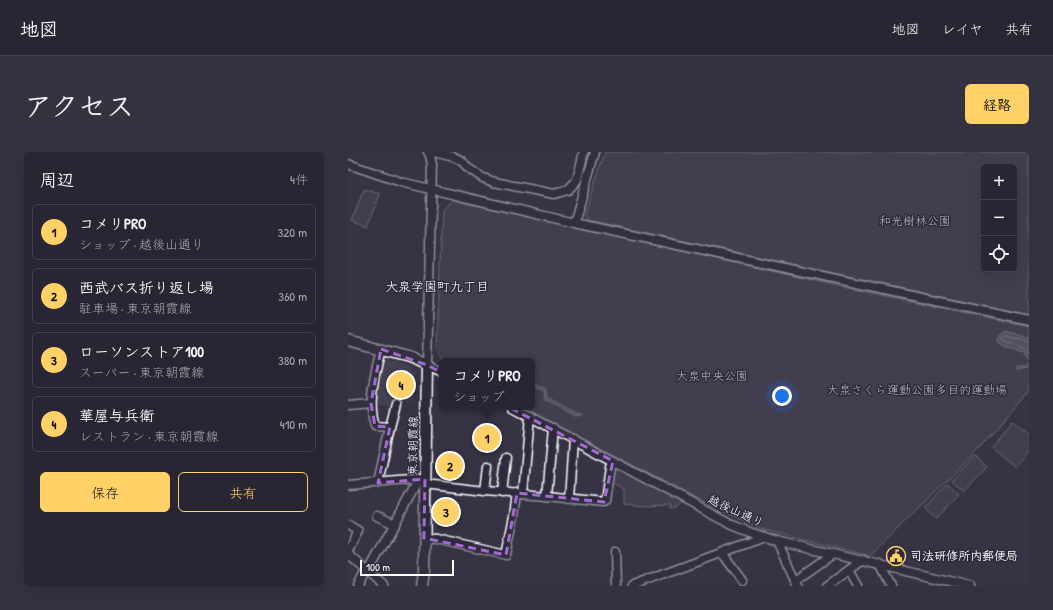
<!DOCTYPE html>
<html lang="ja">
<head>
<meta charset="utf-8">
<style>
	:root { --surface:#292634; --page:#353240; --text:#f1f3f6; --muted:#a5a5ac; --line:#45434f; --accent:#ffd166 }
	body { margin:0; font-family:"Patrick Hand","Klee One",sans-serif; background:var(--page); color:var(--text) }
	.controls { position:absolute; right:12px; top:12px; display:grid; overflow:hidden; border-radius:6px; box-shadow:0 4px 16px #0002 }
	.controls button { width:36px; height:36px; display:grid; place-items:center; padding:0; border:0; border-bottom:1px solid var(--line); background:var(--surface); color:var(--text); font:20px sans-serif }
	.scale { position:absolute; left:12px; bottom:10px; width:94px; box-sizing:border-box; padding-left:4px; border:2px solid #fff; border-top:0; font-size:11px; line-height:14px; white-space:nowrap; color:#fff; -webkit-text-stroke:3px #2f2a3d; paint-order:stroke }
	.you { position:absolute; left:434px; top:244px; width:14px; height:14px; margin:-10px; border:3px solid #fff; border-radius:50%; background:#1a73e8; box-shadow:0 0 0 6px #1a73e833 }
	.badge { display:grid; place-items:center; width:26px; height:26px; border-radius:50%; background:var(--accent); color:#111; font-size:13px; font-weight:700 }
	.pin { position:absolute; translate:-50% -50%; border:2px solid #fff; box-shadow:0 1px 4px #0006 }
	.popup { position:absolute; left:91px; top:206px; width:96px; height:52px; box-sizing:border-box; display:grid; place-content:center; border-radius:6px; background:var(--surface); filter:drop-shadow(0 1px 3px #0005); font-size:13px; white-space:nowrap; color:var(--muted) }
	.popup b { font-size:15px; color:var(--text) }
	.popup::after { content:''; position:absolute; left:50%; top:100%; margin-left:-8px; border:8px solid transparent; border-top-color:var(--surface) }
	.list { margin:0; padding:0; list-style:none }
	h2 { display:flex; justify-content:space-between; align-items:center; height:52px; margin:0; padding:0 16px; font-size:17px }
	h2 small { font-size:13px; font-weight:400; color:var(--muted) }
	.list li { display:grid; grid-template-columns:26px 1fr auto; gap:12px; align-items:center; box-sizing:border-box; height:56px; margin:0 8px 8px; padding:0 8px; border:1px solid var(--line); border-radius:6px }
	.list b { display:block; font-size:15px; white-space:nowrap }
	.list p { margin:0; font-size:13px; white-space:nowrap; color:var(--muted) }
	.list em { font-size:13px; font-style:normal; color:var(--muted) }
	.actions { display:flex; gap:8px; padding:12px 16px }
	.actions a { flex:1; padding:9px 0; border:1px solid var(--accent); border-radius:6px; text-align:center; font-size:14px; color:var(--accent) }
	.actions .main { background:var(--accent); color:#111 }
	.icon { flex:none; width:22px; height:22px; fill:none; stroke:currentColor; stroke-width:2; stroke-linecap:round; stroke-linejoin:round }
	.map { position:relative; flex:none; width:681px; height:434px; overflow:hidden; border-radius:6px }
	header { display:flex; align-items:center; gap:24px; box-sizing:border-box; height:56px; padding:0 20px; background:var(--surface); border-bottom:1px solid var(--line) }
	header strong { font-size:19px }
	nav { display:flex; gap:22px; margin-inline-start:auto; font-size:14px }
	.intro { display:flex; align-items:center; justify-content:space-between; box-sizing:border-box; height:96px; padding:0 24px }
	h1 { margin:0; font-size:28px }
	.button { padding:10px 18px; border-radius:6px; background:var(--accent); color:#111; font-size:14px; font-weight:700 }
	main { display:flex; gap:24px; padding:0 24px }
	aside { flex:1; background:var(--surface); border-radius:6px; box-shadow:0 4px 16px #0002 }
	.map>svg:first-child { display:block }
</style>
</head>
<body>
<header>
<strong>地図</strong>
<nav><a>地図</a><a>レイヤ</a><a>共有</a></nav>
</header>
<div class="intro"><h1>アクセス</h1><a class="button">経路</a></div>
<main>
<aside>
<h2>周辺<small>4件</small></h2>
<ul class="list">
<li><span class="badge">1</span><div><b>コメリPRO</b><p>ショップ · 越後山通り</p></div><em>320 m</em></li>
<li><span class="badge">2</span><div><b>西武バス折り返し場</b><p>駐車場 · 東京朝霞線</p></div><em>360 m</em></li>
<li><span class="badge">3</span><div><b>ローソンストア100</b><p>スーパー · 東京朝霞線</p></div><em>380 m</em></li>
<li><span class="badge">4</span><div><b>華屋与兵衛</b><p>レストラン · 東京朝霞線</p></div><em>410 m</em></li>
</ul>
<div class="actions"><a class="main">保存</a><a>共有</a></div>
</aside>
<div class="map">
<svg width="681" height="434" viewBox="0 0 681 434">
	<rect width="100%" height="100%" fill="#373345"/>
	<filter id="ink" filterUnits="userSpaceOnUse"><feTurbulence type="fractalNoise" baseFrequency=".025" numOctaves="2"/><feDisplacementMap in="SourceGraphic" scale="8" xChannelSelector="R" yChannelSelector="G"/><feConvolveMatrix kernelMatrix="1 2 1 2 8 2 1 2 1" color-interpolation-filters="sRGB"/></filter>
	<g filter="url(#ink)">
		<path fill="#444051" d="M33 206 52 212 65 220 64 251 47 249 46 255 26 253Z"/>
		<g fill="#514c5c" stroke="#a8a6ae" fill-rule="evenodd">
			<path d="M257 0H681V163L239 68 236 63ZM636 15H666V117H636Z"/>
			<path d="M16 37 32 42 20 74 4 68Z"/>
			<path d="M104 48 504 137 681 174V239L631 297 522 404 413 377 353 349 174 255H184V209H95L89 195 94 58Z"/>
			<path d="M664 269 681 282V298L667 315 643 295Z"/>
			<path d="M627 304 639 315 616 339 604 328Z"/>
			<path d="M266 315 333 350C331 355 327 356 322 357V353L298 354 276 352V337L263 330Z"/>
			<path d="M600 331 611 342 588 367 577 356Z"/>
		</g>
		<g fill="#76737f" stroke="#adabb2">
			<path d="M658 179C666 182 674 182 681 186V215L678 217 668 219V216H677L680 211 676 201 659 195 651 190 652 183Z"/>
			<path d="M184 231 198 237 199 246 228 262 235 263 234 264 227 265 197 248 196 239 184 234Z"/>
		</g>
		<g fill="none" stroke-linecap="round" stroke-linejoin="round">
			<path stroke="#c8c7cc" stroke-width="1" d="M681 190 674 187 665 186 659 184 655 186 656 188C664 193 677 193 681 202"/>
			<defs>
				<g id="minor">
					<path d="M80 0 82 3 84 13 79 213 94 220"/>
					<path d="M86 0 106 5 114 9 120 16 135 26 146 30 206 42 220 38 229 28 236 0"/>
					<path d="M0 12 53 30 226 71 681 168"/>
					<path d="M226 71 247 0"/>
					<path d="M0 253 23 251"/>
					<path d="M164 255 382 372 404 381 429 389 622 434"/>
					<path d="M42 275 48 252"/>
					<path d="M30 331 42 275 27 274C19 249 27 222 33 197"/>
					<path d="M77 332 137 339 199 344 255 350 257 349 262 314 265 309"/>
					<path d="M0 333 75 327"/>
					<path d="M137 339 140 314"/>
					<path d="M154 341 158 306"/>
					<path d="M175 342 182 264"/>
					<path d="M199 344 205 276"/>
					<path d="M221 347 225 287"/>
					<path d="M29 364 47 372"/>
					<path d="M0 373 10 379 0 399"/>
					<path d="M76 386 88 387 158 403 166 364 169 341"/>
					<path d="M429 389 450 434"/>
					<path d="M267 400 268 434"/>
					<path d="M0 402 36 434"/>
					<path d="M375 402 394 428"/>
					<path d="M532 412 543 434"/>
					<path d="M501 418 510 434"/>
					<path d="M448 428 485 402"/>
					<path d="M10 434 17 421 22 417 71 327"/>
					<path d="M284 434 416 385"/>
					<path d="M479 434 515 408"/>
				</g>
				<path id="major" d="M0 189 60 205 79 213 76 419 74 434"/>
			</defs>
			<use href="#minor" stroke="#fff" stroke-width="11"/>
			<use href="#major" stroke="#fff" stroke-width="13"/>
			<use href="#minor" stroke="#2f2a3d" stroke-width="8"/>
			<use href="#major" stroke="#2f2a3d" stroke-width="10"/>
		</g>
	</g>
	<path d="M0 0H681V434H0ZM33 197 79 213 265 309 256 350 169 341 158 403 76 386 77 327 30 331 42 275 27 274 23 251Z" fill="#373345" fill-opacity=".55" fill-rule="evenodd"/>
	<path fill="none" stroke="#a36bd2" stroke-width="3" stroke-dasharray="8 5" stroke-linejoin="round" d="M33 197 79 213 265 309 256 350 169 341 158 403 76 386 77 327 30 331 42 275 27 274 23 251Z"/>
	<defs>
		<symbol id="civic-ring" viewBox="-11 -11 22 22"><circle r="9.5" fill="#2f2a3d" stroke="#ffd166" stroke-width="1.5"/><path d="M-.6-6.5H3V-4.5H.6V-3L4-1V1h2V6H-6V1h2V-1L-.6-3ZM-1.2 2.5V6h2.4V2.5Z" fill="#ffd166"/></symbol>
	</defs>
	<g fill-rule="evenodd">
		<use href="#civic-ring" x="537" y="393" width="22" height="22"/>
	</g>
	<g text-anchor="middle" stroke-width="3" stroke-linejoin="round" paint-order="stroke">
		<g font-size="12" fill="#b9b7be" stroke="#2f2a3d">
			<text x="567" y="73">和光樹林公園</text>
			<text x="364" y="228">大泉中央公園</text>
			<text x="569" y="242">大泉さくら運動公園多目的運動場</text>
		</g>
		<g font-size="12" fill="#fff" stroke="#2f2a3d">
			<text transform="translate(65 294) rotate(-89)" y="4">東京朝霞線</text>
			<text transform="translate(388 359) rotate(25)" y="4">越後山通り</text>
		</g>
		<g font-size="12" font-weight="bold" fill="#fff" stroke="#2f2a3d" text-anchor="start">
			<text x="562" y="408">司法研修所内郵便局</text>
		</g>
		<g font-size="13" fill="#fff" stroke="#2f2a3d">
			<text x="89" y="139">大泉学園町九丁目</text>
		</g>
	</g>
</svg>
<div class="controls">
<button>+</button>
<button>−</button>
<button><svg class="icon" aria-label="locate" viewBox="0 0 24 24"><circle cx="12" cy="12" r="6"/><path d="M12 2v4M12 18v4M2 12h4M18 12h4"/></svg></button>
</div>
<div class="scale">100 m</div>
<div class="you"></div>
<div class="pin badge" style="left:139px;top:286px">1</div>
<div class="popup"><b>コメリPRO</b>ショップ</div>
<div class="pin badge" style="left:102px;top:314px">2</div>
<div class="pin badge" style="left:98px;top:360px">3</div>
<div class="pin badge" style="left:53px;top:233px">4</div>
</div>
</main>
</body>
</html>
